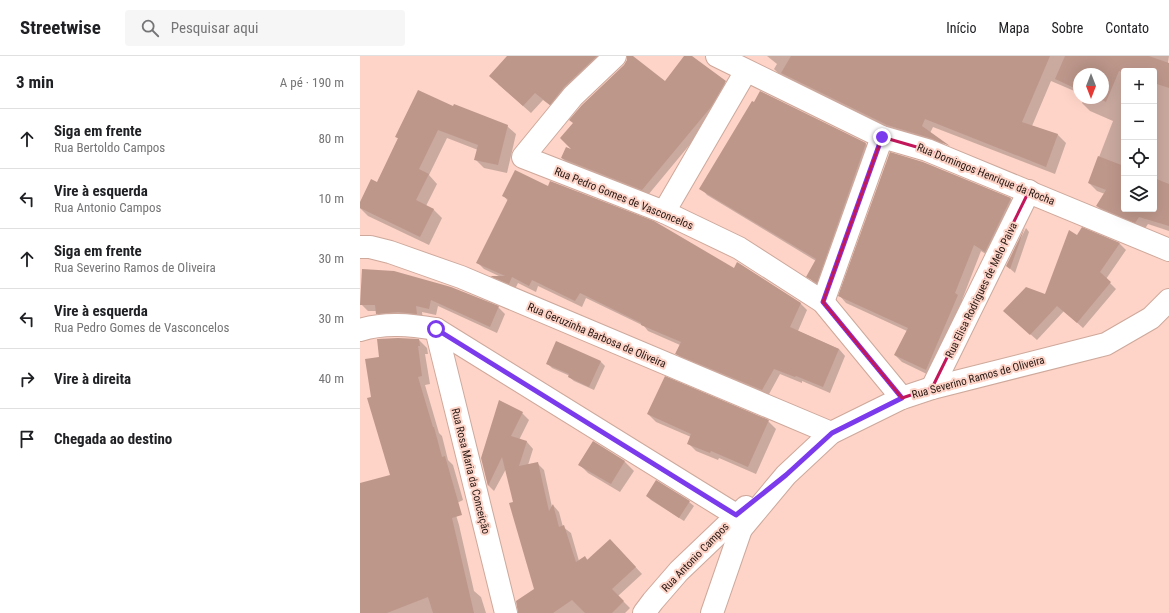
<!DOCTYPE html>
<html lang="pt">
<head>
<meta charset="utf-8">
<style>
	:root { --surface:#fff; --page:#f6f6f6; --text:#202124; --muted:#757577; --line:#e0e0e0 }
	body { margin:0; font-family:"Roboto Condensed",sans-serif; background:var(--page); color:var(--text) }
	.controls { position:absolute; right:12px; top:12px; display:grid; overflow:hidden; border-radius:4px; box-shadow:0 4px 16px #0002 }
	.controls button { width:36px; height:36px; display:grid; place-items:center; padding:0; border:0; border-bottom:1px solid var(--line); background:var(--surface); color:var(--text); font:20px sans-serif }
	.compass { position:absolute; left:713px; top:12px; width:36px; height:36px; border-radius:50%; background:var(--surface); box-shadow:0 4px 16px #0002; rotate:180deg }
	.stop { position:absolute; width:12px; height:12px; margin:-9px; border:3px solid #7c3aed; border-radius:50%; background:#fff }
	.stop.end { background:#7c3aed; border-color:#fff; box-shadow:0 1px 4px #0008 }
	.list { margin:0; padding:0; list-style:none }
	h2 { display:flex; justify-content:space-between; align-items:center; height:52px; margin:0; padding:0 16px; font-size:17px }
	h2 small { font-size:13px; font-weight:400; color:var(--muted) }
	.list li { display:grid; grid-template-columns:26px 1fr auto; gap:12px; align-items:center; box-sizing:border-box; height:60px; padding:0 16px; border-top:1px solid var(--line) }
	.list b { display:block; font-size:15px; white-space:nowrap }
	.list p { margin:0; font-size:13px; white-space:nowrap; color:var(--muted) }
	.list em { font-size:13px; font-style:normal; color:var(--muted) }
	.icon { flex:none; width:22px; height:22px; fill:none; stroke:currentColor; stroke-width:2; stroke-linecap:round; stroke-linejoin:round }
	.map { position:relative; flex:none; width:809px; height:557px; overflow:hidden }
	header { display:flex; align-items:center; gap:24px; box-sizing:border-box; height:56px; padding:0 20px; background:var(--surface); border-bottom:1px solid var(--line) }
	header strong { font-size:19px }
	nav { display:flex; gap:22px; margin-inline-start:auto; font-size:14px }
	.search { width:280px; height:36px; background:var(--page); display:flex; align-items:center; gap:10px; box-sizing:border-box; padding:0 14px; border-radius:4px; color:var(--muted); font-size:15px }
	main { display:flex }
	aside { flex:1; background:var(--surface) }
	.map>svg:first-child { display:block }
</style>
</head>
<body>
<header>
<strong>Streetwise</strong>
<div class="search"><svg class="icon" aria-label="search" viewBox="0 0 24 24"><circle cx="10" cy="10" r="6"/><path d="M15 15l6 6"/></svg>Pesquisar aqui</div>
<nav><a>Início</a><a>Mapa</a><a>Sobre</a><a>Contato</a></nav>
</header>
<main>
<aside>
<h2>3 min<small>A pé · 190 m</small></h2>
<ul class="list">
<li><svg class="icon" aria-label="ahead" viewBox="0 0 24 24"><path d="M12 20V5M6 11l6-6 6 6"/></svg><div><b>Siga em frente</b><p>Rua Bertoldo Campos</p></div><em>80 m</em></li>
<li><svg class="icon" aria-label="left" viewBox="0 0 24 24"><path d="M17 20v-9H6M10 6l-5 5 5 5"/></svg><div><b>Vire à esquerda</b><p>Rua Antonio Campos</p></div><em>10 m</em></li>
<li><svg class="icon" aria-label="ahead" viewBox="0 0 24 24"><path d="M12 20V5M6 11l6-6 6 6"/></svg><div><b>Siga em frente</b><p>Rua Severino Ramos de Oliveira</p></div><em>30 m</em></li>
<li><svg class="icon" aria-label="left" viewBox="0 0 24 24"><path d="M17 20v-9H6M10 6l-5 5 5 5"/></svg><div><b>Vire à esquerda</b><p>Rua Pedro Gomes de Vasconcelos</p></div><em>30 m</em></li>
<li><svg class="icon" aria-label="right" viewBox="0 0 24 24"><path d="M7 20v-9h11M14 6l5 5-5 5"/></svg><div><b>Vire à direita</b></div><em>40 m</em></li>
<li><svg class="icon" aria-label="arrive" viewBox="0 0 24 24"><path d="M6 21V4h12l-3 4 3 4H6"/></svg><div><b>Chegada ao destino</b></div></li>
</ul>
</aside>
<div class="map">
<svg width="809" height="557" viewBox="0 0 809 557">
	<rect width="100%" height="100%" fill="#fdd4c7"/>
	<g fill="#0003" fill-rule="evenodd">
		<path d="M148 0H252L198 55 183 44 171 57 138 28Z"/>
		<path d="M268 0H271L305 26 325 0H331L371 32 356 57 288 139 208 108 202 102 215 95 268 3Z"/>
		<path d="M407 0H809L808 7 809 8V175L788 168 784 174 745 158 737 150 745 138 737 135 729 127 753 65 730 55 722 47 725 42H743V18H719V37L691 25 672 70 698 79 706 87 695 118 573 71 570 77 594 96 536 77 422 21 414 13 417 8ZM764 15H794V153H764Z"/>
		<path d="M401 36 506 88 512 95 463 232 454 227 448 220 456 205 347 139 341 132Z"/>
		<path d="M94 51 147 70 156 78 147 117 124 112 115 103 118 94 87 82 69 119 77 128 66 150 73 153 82 162 69 189 8 160 0 152V149L18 127 39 83 36 81Z"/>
		<path d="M563 107 651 143 658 150 632 202 621 195 602 244 604 246 573 321 542 306 535 299 547 275 486 247 480 240Z"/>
		<path d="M188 132 374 213 378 207 441 248 447 254 438 275 479 293 485 300 470 337 442 325V327L420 318 408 340 323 304 316 297 320 289 288 275 284 270 226 242 222 251 178 230 176 236 158 227 155 233 137 226 132 221H141L124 213 118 207 148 145 143 139Z"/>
		<path d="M666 172 669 176 655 217 647 210Z"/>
		<path d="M722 173 760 188 766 194 746 223 756 233 723 272 704 255 677 284 651 261 685 239Z"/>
		<path d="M3 214 138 251 145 258 137 277 78 250 76 259 62 256 63 264H24L17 257V255H8L1 248Z"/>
		<path d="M59 284 67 292 68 298H65L70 328 65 329 79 377 82 380 88 404 93 409 103 444 93 449 99 469 114 535 121 541 126 557H7L0 531V428L31 420 12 342 20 302Z"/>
		<path d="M197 286 241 306 245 310 234 334 214 325 209 321 210 320 192 312 188 308Z"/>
		<path d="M162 357 169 364 159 384 167 386 173 393 168 409 177 407 184 414 192 451 193 449 199 456 203 471 211 477 219 505 225 501 228 504 257 491 282 518 258 540 270 552 265 557H163L176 533 146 413 134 435 128 429 122 402Z"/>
		<path d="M288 358 408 365 416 373 396 418 359 402 358 404 336 395 328 387 331 381 296 366Z"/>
		<path d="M233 386 265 406 274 415 260 436 228 417 219 408Z"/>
		<path d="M296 425 329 446 334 450 324 465 291 444 287 440Z"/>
	</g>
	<g fill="#be978b">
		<path d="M147 0H237L204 31 190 49 175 37 163 50 129 20Z"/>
		<path d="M267 0H273L305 25 324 0H332L366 25 351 51 282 134 201 102 206 91 211 93 200 82 213 67 209 64 222 49 264 9 267 4Z"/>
		<path d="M431 0H690L662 66 698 78 686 111 565 63 562 70 590 90 570 82 527 69 421 17Z"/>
		<path d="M705 0H789L809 7V32L794 27V15H764V17L759 15 746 46 738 42H743V18H719V34L695 23Z"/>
		<path d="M58 34 93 50 94 48 148 69 138 109 114 104 118 89 78 74 59 113 69 118 56 144 74 153 60 181 0 152V146L11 123 17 126 38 82 35 81Z"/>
		<path d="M400 35 506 87 457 227 446 221 456 203 339 133 392 45 394 46Z"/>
		<path d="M530 96 563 106 651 142 625 196 614 189 595 237 598 239 566 314 534 299 548 272 478 240Z"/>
		<path d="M738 100 764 110V153H794V122L809 128V170L779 161 775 167 736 150 746 134 728 127Z"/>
		<path d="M155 114 188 130 190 125 294 165 374 212 377 206 441 247 430 271 479 293 463 331 436 320 435 321 414 313 402 334 315 298 321 286 281 269V267L220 237 215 245 172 224 169 230 152 221 149 228 130 220H145L116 207 148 143 142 140Z"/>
		<path d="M665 171 650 213 646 210Z"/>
		<path d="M722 171 760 187 740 216 751 226 717 267 697 250 670 279 643 255 666 231 685 238 709 174 717 179Z"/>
		<path d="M2 213 34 215 91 231 139 250 130 271 71 244 69 253 56 250 57 258 38 256 16 258 15 249H0Z"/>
		<path d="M38 282 59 283 60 290H58L62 320 58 321 73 371H74L82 401 85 400 102 459 92 462 114 557H73L68 541 27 557H0V427L30 419 7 342 11 341 5 303 19 301 17 283Z"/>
		<path d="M196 285 241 305 229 331 208 321 209 318 186 308Z"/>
		<path d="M305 320 409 364 388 411 351 395 350 397 327 388 331 378 287 358Z"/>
		<path d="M139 344 163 356 151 380 167 385 159 410 178 406 189 455 193 448 199 471 204 469 216 506 225 500 227 504 250 483 276 511 252 533 264 545 252 557H225L212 544 193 557H158L156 545 174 533 149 447 153 446 142 401 128 430 121 402Z"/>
		<path d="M233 385 265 405 251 428 218 409Z"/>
		<path d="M296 424 330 445 319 462 286 440Z"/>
	</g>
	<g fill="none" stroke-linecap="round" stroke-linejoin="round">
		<defs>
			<g id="minor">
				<path d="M255 0 213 40 163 101 304 156 379 192 463 246 542 342"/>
				<path d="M357 0 522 81 567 94 809 194"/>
				<path d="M304 156 386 15"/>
				<path d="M0 191H10L30 196 101 221 471 377"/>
				<path d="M463 246 522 81"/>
				<path d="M76 273 146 557"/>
				<path d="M0 274C25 266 51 269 76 273L376 459 381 473"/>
				<path d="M572 332 669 135"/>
				<path d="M284 557 293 545 319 515 386 451"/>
				<path d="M352 557 381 473 426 419 471 377 542 342 572 332 746 288 791 262 809 244"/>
			</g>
		</defs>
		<use href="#minor" stroke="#cea89b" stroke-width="24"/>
		<use href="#minor" stroke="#fff" stroke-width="22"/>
	</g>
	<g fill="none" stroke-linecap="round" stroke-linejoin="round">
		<path stroke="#7c3aed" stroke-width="5" d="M76 273 376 459 426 419 472 377 542 342 463 246 522 81"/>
	</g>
	<path fill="none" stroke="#c2185b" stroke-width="3" stroke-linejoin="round" d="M522 81 567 94 669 135 572 332 542 342 463 246Z"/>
	<g text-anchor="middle" stroke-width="4" stroke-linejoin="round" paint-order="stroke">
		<g font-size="11" fill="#261713" stroke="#fdd4c7">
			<text transform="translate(626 118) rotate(22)" y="4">Rua Domingos Henrique da Rocha</text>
			<text transform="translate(264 142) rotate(22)" y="4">Rua Pedro Gomes de Vasconcelos</text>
			<text transform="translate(621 234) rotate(-64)" y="4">Rua Elisa Rodrigues de Melo Paiva</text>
			<text transform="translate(237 279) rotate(23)" y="4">Rua Geruzinha Barbosa de Oliveira</text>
			<text transform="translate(618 321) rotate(-15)" y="4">Rua Severino Ramos de Oliveira</text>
			<text transform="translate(111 415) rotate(76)" y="4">Rua Rosa Maria da Conceição</text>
			<text transform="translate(335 501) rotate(-46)" y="4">Rua Antonio Campos</text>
		</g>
	</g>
</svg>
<div class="controls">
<button>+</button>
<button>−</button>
<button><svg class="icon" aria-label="locate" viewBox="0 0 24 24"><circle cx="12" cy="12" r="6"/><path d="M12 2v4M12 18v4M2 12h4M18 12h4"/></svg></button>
<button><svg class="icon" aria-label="layers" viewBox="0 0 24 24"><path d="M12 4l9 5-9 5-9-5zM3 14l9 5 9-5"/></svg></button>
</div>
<svg class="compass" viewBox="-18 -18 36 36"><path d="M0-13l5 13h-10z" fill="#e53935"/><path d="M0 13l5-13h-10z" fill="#757577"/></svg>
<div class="stop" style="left:76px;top:273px"></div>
<div class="stop end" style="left:522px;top:81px"></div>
</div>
</main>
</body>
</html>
